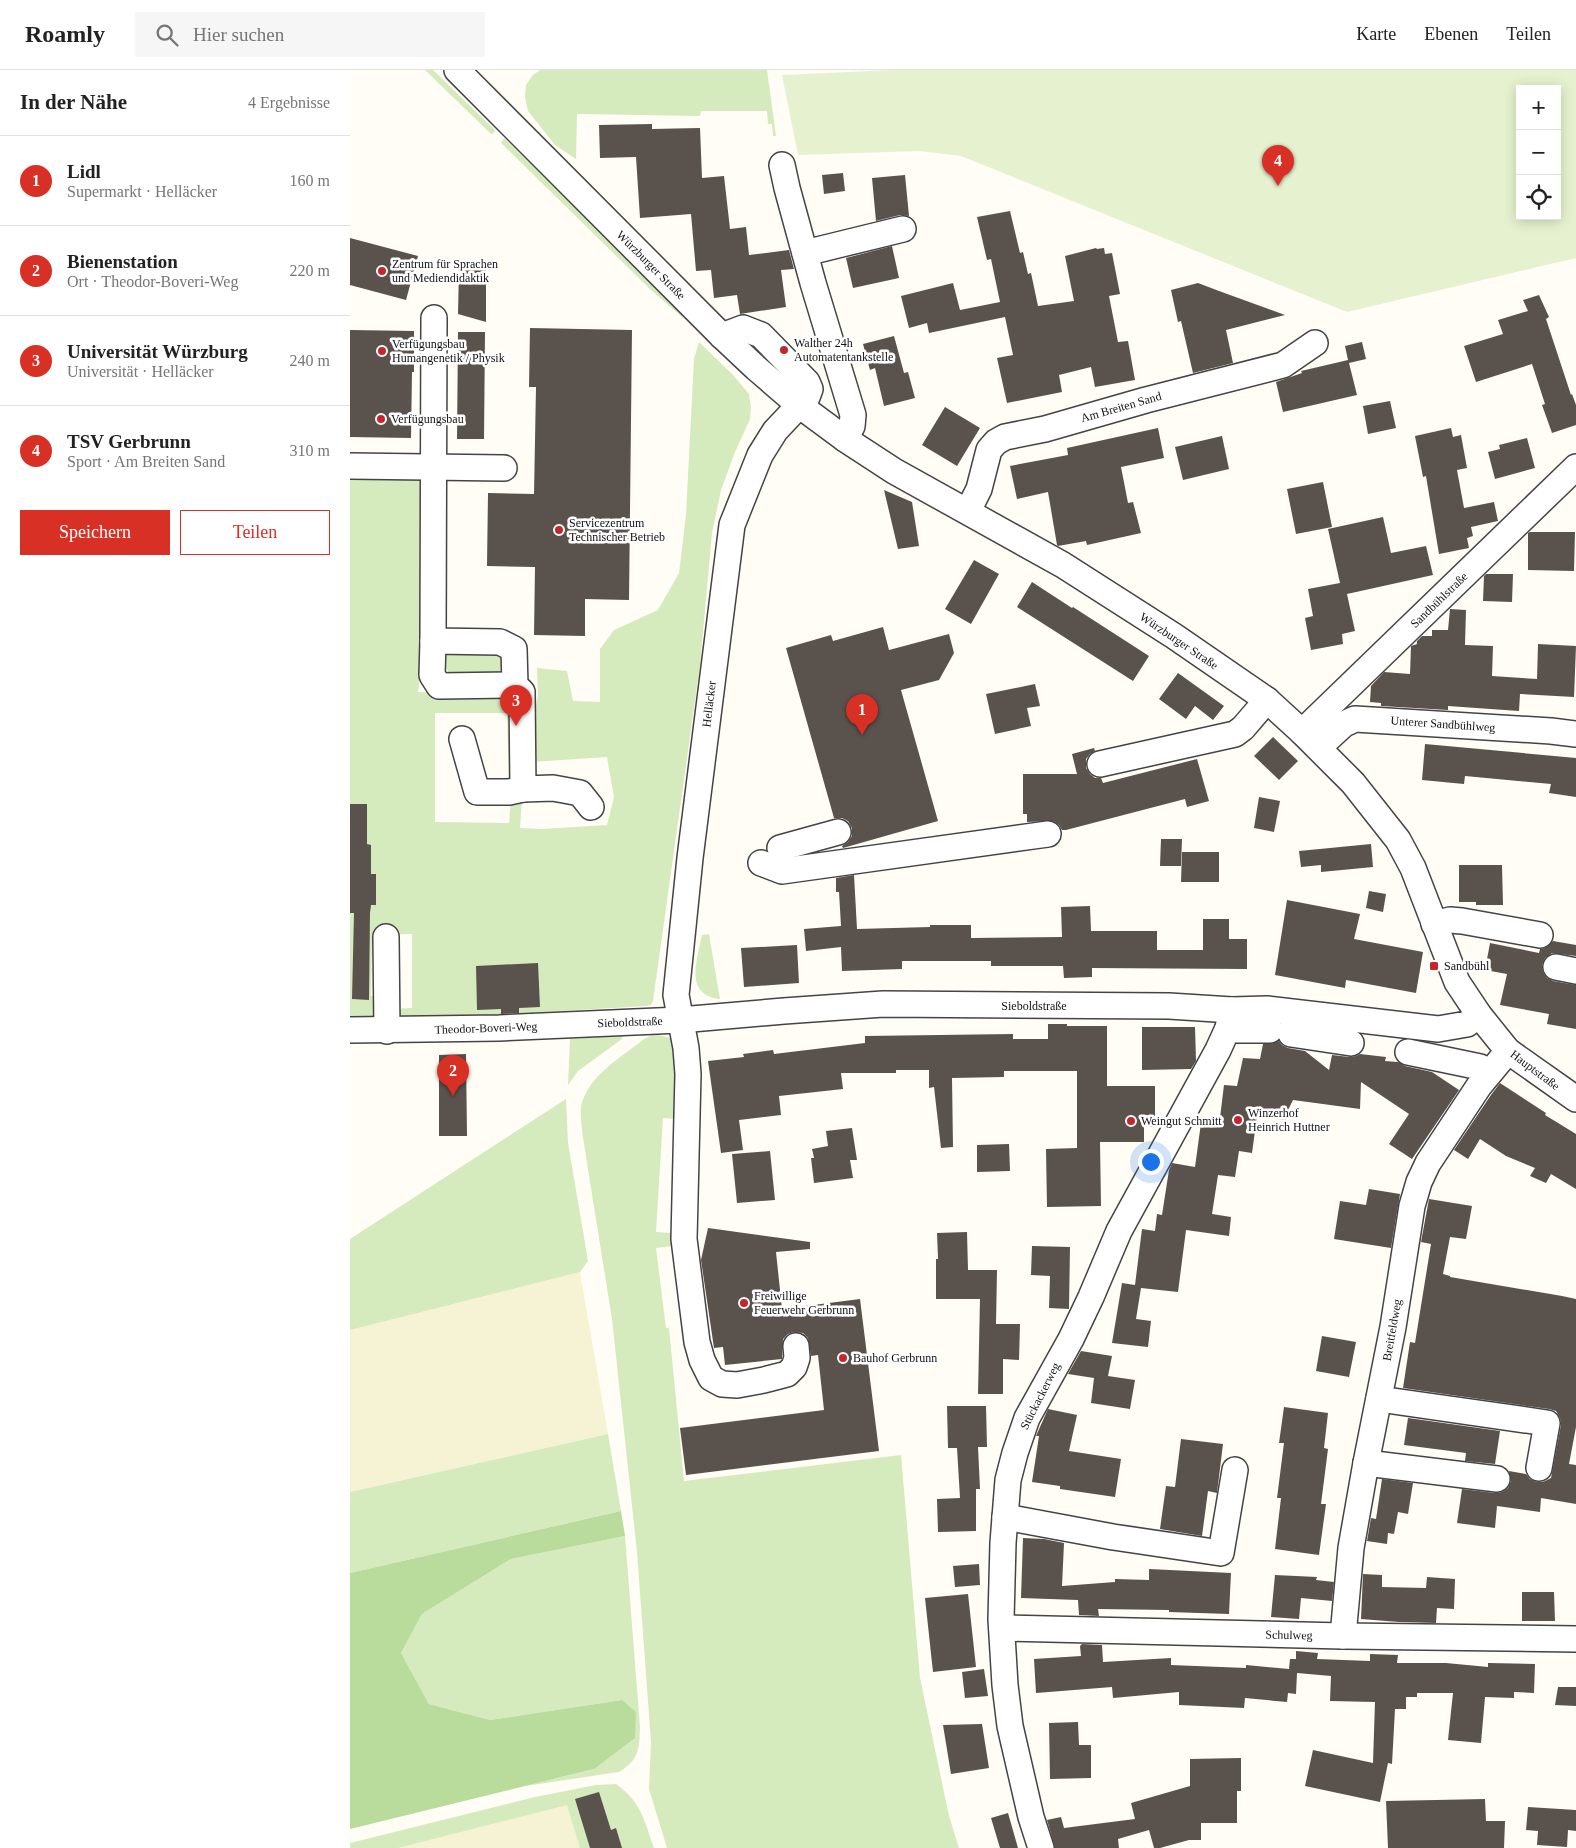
<!DOCTYPE html>
<html lang="de">
<head>
<meta charset="utf-8">
<style>
	:root { --surface:#fff; --page:#f6f6f6; --text:#222; --muted:#767676; --line:#e0e0e0; --accent:#d93025 }
	body { margin:0; font-family:Georgia,serif; background:var(--page); color:var(--text) }
	.controls { position:absolute; right:15px; top:15px; display:grid; overflow:hidden; border-radius:0px; box-shadow:0 2px 12px #0003 }
	.controls button { width:45px; height:45px; display:grid; place-items:center; padding:0; border:0; border-bottom:1px solid var(--line); background:var(--surface); color:var(--text); font:25px sans-serif }
	.you { position:absolute; left:800px; top:1091px; width:18px; height:18px; margin:-12px; border:4px solid #fff; border-radius:50%; background:#1a73e8; box-shadow:0 0 0 8px #1a73e833 }
	.badge { display:grid; place-items:center; width:32px; height:32px; border-radius:50%; background:var(--accent); color:#fff; font-size:16px; font-weight:700 }
	.pin { position:absolute; translate:-50% -41px; filter:drop-shadow(0 1px 2px #0008) }
	.pin::after { content:''; position:absolute; top:26px; width:18px; height:15px; background:inherit; clip-path:polygon(0 0,100% 0,50% 100%) }
	.list { margin:0; padding:0; list-style:none }
	h2 { display:flex; justify-content:space-between; align-items:center; height:65px; margin:0; padding:0 20px; font-size:21px }
	h2 small { font-size:16px; font-weight:400; color:var(--muted) }
	.list li { display:grid; grid-template-columns:32px 1fr auto; gap:15px; align-items:center; box-sizing:border-box; height:90px; padding:0 20px; border-top:1px solid var(--line) }
	.list b { display:block; font-size:19px; white-space:nowrap }
	.list p { margin:0; font-size:16px; white-space:nowrap; color:var(--muted) }
	.list em { font-size:16px; font-style:normal; color:var(--muted) }
	.actions { display:flex; gap:10px; padding:15px 20px }
	.actions a { flex:1; padding:11px 0; border:1px solid var(--accent); border-radius:0px; text-align:center; font-size:18px; color:var(--accent) }
	.actions .main { background:var(--accent); color:#fff }
	.icon { flex:none; width:28px; height:28px; fill:none; stroke:currentColor; stroke-width:2; stroke-linecap:round; stroke-linejoin:round }
	.map { position:relative; flex:none; width:1226px; height:1778px; overflow:hidden }
	header { display:flex; align-items:center; gap:30px; box-sizing:border-box; height:70px; padding:0 25px; background:var(--surface); border-bottom:1px solid var(--line) }
	header strong { font-size:24px }
	nav { display:flex; gap:28px; margin-inline-start:auto; font-size:18px }
	.search { width:350px; height:45px; background:var(--page); display:flex; align-items:center; gap:12px; box-sizing:border-box; padding:0 18px; border-radius:0px; color:var(--muted); font-size:19px }
	main { display:flex }
	aside { flex:1; background:var(--surface) }
	.map>svg:first-child { display:block }
</style>
</head>
<body>
<header>
<strong>Roamly</strong>
<div class="search"><svg class="icon" aria-label="search" viewBox="0 0 24 24"><circle cx="10" cy="10" r="6"/><path d="M15 15l6 6"/></svg>Hier suchen</div>
<nav><a>Karte</a><a>Ebenen</a><a>Teilen</a></nav>
</header>
<main>
<aside>
<h2>In der Nähe<small>4 Ergebnisse</small></h2>
<ul class="list">
<li><span class="badge">1</span><div><b>Lidl</b><p>Supermarkt · Helläcker</p></div><em>160 m</em></li>
<li><span class="badge">2</span><div><b>Bienenstation</b><p>Ort · Theodor-Boveri-Weg</p></div><em>220 m</em></li>
<li><span class="badge">3</span><div><b>Universität Würzburg</b><p>Universität · Helläcker</p></div><em>240 m</em></li>
<li><span class="badge">4</span><div><b>TSV Gerbrunn</b><p>Sport · Am Breiten Sand</p></div><em>310 m</em></li>
</ul>
<div class="actions"><a class="main">Speichern</a><a>Teilen</a></div>
</aside>
<div class="map">
<svg width="1226" height="1778" viewBox="0 0 1226 1778">
	<rect width="100%" height="100%" fill="#fffdf5"/>
	<g fill="#f6f3d4">
		<path d="M230 1202 258 1364 0 1422V1260Z"/>
		<path d="M218 1734 230 1778H48Z"/>
	</g>
	<g fill="#d5ebbd">
		<path d="M75 0H83L145 60 144 63 141 64Z"/>
		<path d="M190 0H417L426 66H423L422 54H418L417 41H351L350 46 227 44 226 89 205 75 178 41 175 27 176 15 183 5Z"/>
		<path d="M154 68 333 243 332 247 302 221 151 73Z"/>
		<path d="M349 272 383 305 399 324 401 338 400 349 385 382 371 420 362 463 350 595 303 931 301 935 296 936 144 945 42 947V939L62 938V864L22 865 21 926H28V946H0V407L66 408 74 414 75 573 68 622 168 623 171 707 159 715 157 643H85V752L159 753 161 728 172 729 170 758 192 759 257 755 264 727 257 687 181 692 180 661 186 660 185 639 188 626 187 598 217 601 223 631 250 632V579L264 560 308 540 329 503 336 445 344 289Z"/>
		<path d="M96 581 154 585 153 603 100 605C94 596 94 591 96 581Z"/>
		<path d="M359 864 370 929C334 925 347 890 352 865Z"/>
		<path d="M304 964 321 968 328 975 327 1049 313 1048 306 1162 321 1163 322 1176 306 1178 316 1258H319L334 1411 551 1385 570 1608 599 1746 609 1778H317L299 1719 301 1672 287 1482 262 1249 233 1068C232 1058 230 1047 231 1037 237 1006 272 987 294 969Z"/>
		<path d="M272 966V969L228 1001 218 1015 220 969Z"/>
		<path d="M216 1029 218 1073 238 1191 230 1202 0 1260V1169Z"/>
		<path d="M258 1364 271 1441 0 1503V1422Z"/>
		<path d="M275 1466 290 1657C289 1679 290 1689 269 1702L175 1716 244 1699 272 1630 140 1650 79 1634 51 1583 72 1544 161 1489Z"/>
		<path d="M266 1714C292 1733 294 1750 304 1778H230L217 1735 48 1778H0V1773L185 1727 246 1715Z"/>
	</g>
	<path fill="#b9dc9c" d="M271 1441 275 1466 161 1489 72 1544 51 1583 79 1634 140 1650 272 1630 286 1642 285 1668 244 1699 0 1759V1503Z"/>
	<path fill="#e6f2cf" fill-rule="evenodd" d="M543 0H1226V188L997 242 611 86 569 81 448 85 432 5ZM1170 19H1207V146H1170Z"/>
	<g fill="#5a524d">
		<path d="M302 54V59L350 58 352 108 374 106 380 159 396 157 399 185 439 180 444 199 431 200 436 237 390 244 387 225 364 228 361 200 346 201 341 144 290 148 286 87 250 88 249 55Z"/>
		<path d="M493 103 495 121 474 124 472 105Z"/>
		<path d="M555 105 559 146 550 145 526 151 522 108Z"/>
		<path d="M660 141 670 183 673 182 678 204 681 203 688 236 724 231 715 186 746 178 747 179 754 178 755 184 762 183 770 224 759 226 768 272 778 271 785 310 745 317 741 297 709 305 712 322 657 333 647 288 663 285 655 247 579 263 577 253 559 258 551 226 603 213 610 240 650 232 641 189 637 190 627 147Z"/>
		<path d="M0 168 68 186 56 230 0 215Z"/>
		<path d="M542 176 549 208 503 218 496 188Z"/>
		<path d="M109 199H136V252L108 244Z"/>
		<path d="M848 213 869 221 935 245 876 260 883 293 843 303 831 251 828 252 821 220Z"/>
		<path d="M1189 225 1199 247 1196 249 1221 325 1222 324 1226 335V355L1202 363 1192 335 1195 334 1182 294 1126 312 1114 276 1153 264 1148 250 1178 241 1173 230Z"/>
		<path d="M180 258 282 260 279 530 235 529V566L184 565 185 497 137 496 138 423 184 424 186 317H179Z"/>
		<path d="M0 260 64 261V302H62L61 368 0 367Z"/>
		<path d="M108 262H135L134 369H107Z"/>
		<path d="M544 266 554 303 558 302 565 328 534 336 525 298 520 300 513 274Z"/>
		<path d="M1012 272 1016 289 999 293 1007 325 933 342 926 312 952 303 951 301 998 290 995 276Z"/>
		<path d="M1040 331 1046 358 1018 364 1013 336Z"/>
		<path d="M595 337 630 358 607 396 572 375Z"/>
		<path d="M808 358 814 388 771 397 778 433 783 432 791 463 737 475 736 471 708 476 707 475 698 422 667 429 660 396 718 385 717 378Z"/>
		<path d="M1101 358 1103 367 1111 365 1117 398 1107 400 1114 438 1144 432 1148 451 1121 457 1123 466 1117 468 1119 478 1089 484 1076 406 1073 407 1065 366Z"/>
		<path d="M872 366 879 399 833 410 825 377Z"/>
		<path d="M1177 368 1185 398 1145 409 1138 382 1150 379 1149 375Z"/>
		<path d="M973 412 982 457 946 464 937 419Z"/>
		<path d="M534 420 562 432 569 476 548 479Z"/>
		<path d="M1033 447 1041 483 1076 476 1083 505 997 524 1005 561 992 564 993 574 961 580 955 548 963 546 958 519 990 513 978 459Z"/>
		<path d="M1180 462H1225L1224 501 1178 500V463Z"/>
		<path d="M624 490 649 504 621 554 595 539Z"/>
		<path d="M1136 504H1163L1162 532 1133 531 1134 506Z"/>
		<path d="M682 512 722 538 723 537 799 586 783 611 667 537Z"/>
		<path d="M1100 539 1116 540 1115 575 1143 576 1142 606 1187 609 1188 574 1226 576 1224 627 1170 624 1169 641 1098 636V640L1031 636V633L1020 632 1021 616 1034 602 1060 604 1061 576 1067 574V571L1072 566H1082V560H1098Z"/>
		<path d="M533 557 539 580 599 564 604 583 589 610 551 620 588 751 493 778 492 776 498 772 502 766V758L498 751 492 748H484L436 578 481 565 483 571Z"/>
		<path d="M828 603 874 636 863 650 845 636 836 649 809 629Z"/>
		<path d="M685 614 690 636 677 638 681 656 645 664 636 624Z"/>
		<path d="M923 667 948 691 929 710 904 686Z"/>
		<path d="M1075 674 1226 688V727L1199 723 1201 714 1115 706 1114 714 1072 710Z"/>
		<path d="M744 678 745 681 740 684 736 689V698L740 704 745 708H751L753 713 847 689 859 731 837 737 835 729 716 760H712L709 755 703 751 677 752V744H673V704H727L722 684Z"/>
		<path d="M909 727 930 731 924 762 904 758Z"/>
		<path d="M0 734H17V774L21 775V804H26V835H21L20 843 19 930 2 929 4 843H0Z"/>
		<path d="M811 769H832L831 796H810Z"/>
		<path d="M1021 774 1023 797 971 802V795L951 797 949 781Z"/>
		<path d="M832 782H869V812H831Z"/>
		<path d="M1109 795H1152L1153 835H1126V832H1109Z"/>
		<path d="M504 805 507 859 580 857V855H621V868L712 867 711 837 740 836 741 861H807V880H853V849H879V869H897V899L742 898V907L714 908 713 896H641V891H552V899L492 901 491 877 456 881 454 859 491 856 489 822H486V808Z"/>
		<path d="M1019 821 1036 824 1033 842 1016 838Z"/>
		<path d="M937 830 1010 844 1004 869 1073 882 1066 923 996 910 995 918 925 905Z"/>
		<path d="M1203 871 1226 875V886L1202 883 1195 888 1192 895 1193 902 1197 908 1203 911 1226 915V959L1197 954 1199 944 1150 935 1157 904 1135 900 1140 873 1189 883 1190 879 1195 878Z"/>
		<path d="M447 875 449 913 394 917 391 878Z"/>
		<path d="M188 893 190 937 169 938V943L151 944V939L127 940 126 896Z"/>
		<path d="M698 954H717V956H757V1016H805V1057H794V1072H750L751 1136 697 1137 696 1079 727 1078V1001H654V1007L602 1008 603 1077 591 1078 584 1017 579 1018V1000H546V1003H491L493 1019 429 1026 431 1045 389 1050 393 1080 371 1083 358 991 394 987 393 984 423 980 424 984 515 973V966L663 964V969H698Z"/>
		<path d="M792 957H845L846 991 841 999 792 1000Z"/>
		<path d="M929 971 932 975 938 978 955 981 979 1000 982 985 999 987 1006 986 1010 984 1036 987 1035 991 1048 992 1055 996 1082 1002 1109 1020 1062 1089 1039 1074 1059 1044 1011 1012 1010 1039 943 1030 937 1042 936 1050 907 1046 902 1083 889 1081 885 1107 868 1105 862 1144 881 1147 879 1166 836 1160 828 1222 791 1218 786 1249 801 1251 798 1277 762 1273 772 1213 785 1215 792 1159 805 1161 807 1144 812 1145 819 1100 822 1093 845 1097 851 1053 869 1056 874 1015 887 1016 893 988 910 989 913 974H920Z"/>
		<path d="M116 984 117 1066H89V985Z"/>
		<path d="M1150 1013 1196 1043 1195 1045 1226 1064V1119L1201 1104 1196 1113 1180 1106 1185 1098 1156 1086 1130 1069 1118 1089 1104 1080 1141 1025Z"/>
		<path d="M502 1058 507 1090H500L503 1108 464 1113 461 1088H464L462 1079 478 1076 476 1061Z"/>
		<path d="M659 1074 660 1101 627 1102V1075Z"/>
		<path d="M420 1081 425 1130 387 1133 382 1084Z"/>
		<path d="M1019 1119 1050 1124 1041 1178 984 1169 990 1131 1016 1135Z"/>
		<path d="M1079 1129 1122 1136 1116 1169 1100 1167 1093 1204 1100 1206V1207L1212 1226 1226 1229V1357L1219 1394 1226 1395V1434L1191 1428 1190 1442 1147 1436 1145 1458 1107 1453 1112 1419 1145 1423 1152 1422 1158 1418 1161 1411 1159 1401 1176 1404 1180 1409 1187 1412H1193L1201 1408 1211 1355 1210 1348 1206 1341 1199 1339 1053 1318 1060 1272 1065 1273 1081 1174 1071 1172Z"/>
		<path d="M358 1158 460 1172V1179L426 1182 432 1239 510 1229 529 1381 336 1405 330 1358 474 1340 468 1285 461 1286 458 1268 453 1263 444 1262 438 1264 433 1269 432 1289 375 1295 373 1277 364 1278 351 1190Z"/>
		<path d="M617 1162 618 1200H647L646 1254H670L669 1290 653 1289V1324H628L630 1229H586V1189H588L587 1163Z"/>
		<path d="M682 1176 720 1177 719 1239 699 1238 700 1206 681 1205Z"/>
		<path d="M972 1266 1006 1272 999 1307 966 1301Z"/>
		<path d="M731 1281 762 1286 758 1306 785 1310 780 1339 741 1333 744 1308 718 1304Z"/>
		<path d="M597 1336H636L637 1377H628L630 1419H626V1461L588 1462 587 1429 610 1428 607 1378H598Z"/>
		<path d="M934 1337 978 1343 974 1378 978 1379 971 1434H976L969 1485 925 1479 931 1428H927L934 1373H929Z"/>
		<path d="M698 1339 727 1345 719 1381 771 1389 765 1427 710 1419V1416L682 1412 689 1366H686Z"/>
		<path d="M1058 1348 1150 1361 1145 1394 1115 1391 1116 1383 1054 1375Z"/>
		<path d="M831 1369 873 1374 867 1423 858 1421 852 1466 810 1459 816 1416 825 1417Z"/>
		<path d="M1032 1409 1063 1413 1058 1444 1048 1442 1044 1464 1038 1463 1037 1474 1017 1471 1021 1448 1026 1449Z"/>
		<path d="M673 1468 694 1469 714 1473 712 1516 765 1512V1509L799 1510V1499L881 1503 879 1544 819 1542V1540L748 1539 749 1546 729 1545 728 1530 671 1528Z"/>
		<path d="M629 1494 630 1515 605 1517 603 1496Z"/>
		<path d="M1013 1504 1032 1505V1517L1076 1518 1077 1507 1105 1509 1104 1539 1087 1538 1086 1553 1049 1552 1011 1549Z"/>
		<path d="M925 1505 967 1507 966 1510 984 1512 982 1531 951 1528 949 1549 921 1547Z"/>
		<path d="M1172 1522H1204L1205 1551H1172Z"/>
		<path d="M618 1524 626 1597 583 1602 575 1528Z"/>
		<path d="M732 1574 752 1575 753 1592 821 1588V1595L896 1598V1595L939 1599 940 1589H946V1581L968 1583 967 1589 1020 1591V1584L1048 1585 1047 1593H1096L1138 1597V1593L1185 1594 1184 1623 1164 1622V1628L1135 1627 1131 1673 1098 1670 1103 1623H1067V1627H1056V1639H1045L1042 1694 1038 1693 1030 1732 955 1716 963 1680 1023 1693 1025 1632 980 1631 981 1606 947 1603 946 1624 938 1623 937 1632 895 1628 894 1638 829 1635V1622L763 1628 762 1617 686 1623 684 1589 731 1586 730 1576Z"/>
		<path d="M634 1599 638 1626 615 1628 612 1602Z"/>
		<path d="M1208 1617H1226V1636L1205 1635Z"/>
		<path d="M728 1652 729 1675H741V1708L700 1709 699 1653Z"/>
		<path d="M632 1654 639 1698 601 1704 593 1655Z"/>
		<path d="M891 1688V1721H887V1753H851V1770H839L810 1778H804L799 1760 768 1769 769 1778H705L697 1750 711 1747 714 1758 785 1749 781 1733 840 1716V1689Z"/>
		<path d="M249 1722 261 1760 266 1758 272 1778H240L225 1729Z"/>
		<path d="M1135 1729 1136 1751H1155L1154 1778H1038L1036 1731Z"/>
		<path d="M1178 1737 1226 1740V1761L1218 1760 1217 1777 1187 1775 1188 1761 1176 1760Z"/>
		<path d="M658 1743 668 1778H650L641 1748Z"/>
	</g>
	<g fill="none" stroke-linecap="round" stroke-linejoin="round">
		<defs>
			<g id="minor">
				<path d="M107 0 372 266 406 298 449 335 495 369 544 401 713 495 824 566 917 630 952 662 1003 713 1048 770 1063 798 1107 912 1129 945 1158 981 1226 1029"/>
				<path d="M432 95 437 118 463 213 503 345 502 356 495 369"/>
				<path d="M455 183 553 159"/>
				<path d="M84 248 83 571 150 572 164 579 165 615 172 622 173 719"/>
				<path d="M372 266 393 258 411 265 457 312 460 319 457 327 425 361 410 385 382 455 340 788 326 925 336 978 338 1004 334 1169 347 1272 352 1290 361 1308 372 1314 387 1315 414 1310 437 1304 444 1297 447 1288 446 1276"/>
				<path d="M0 396 154 398"/>
				<path d="M618 441 629 419 639 380 646 372 655 367 695 359 796 330 933 295 965 273"/>
				<path d="M83 571 82 605 89 616 165 615"/>
				<path d="M952 662 1226 397"/>
				<path d="M112 669 127 722H159L173 719 203 718 230 723 241 737"/>
				<path d="M969 677 994 654 1005 649 1201 661 1226 664"/>
				<path d="M750 694 885 664 893 658 917 630"/>
				<path d="M430 778 488 762"/>
				<path d="M411 793 432 801 698 764"/>
				<path d="M1084 854 1100 850 1112 851 1190 865"/>
				<path d="M36 867 37 961"/>
				<path d="M1206 897 1226 901"/>
				<path d="M945 943 941 964 1001 973"/>
				<path d="M878 958 888 960H920"/>
				<path d="M0 960 149 958 330 950 434 941 533 934 819 936 882 940 917 939 1088 959 1117 954 1129 945"/>
				<path d="M1058 982 1130 997 1139 1003"/>
				<path d="M1029 1329 1197 1353 1189 1398"/>
				<path d="M1016 1393 1147 1409"/>
				<path d="M655 1447 763 1467 871 1483 885 1400"/>
				<path d="M652 1558 993 1566 1226 1569"/>
				<path d="M993 1566 1001 1478 1016 1393 1043 1257 1062 1136 1069 1112 1078 1093 1129 1016 1158 981"/>
				<path d="M691 1778 681 1747 660 1656 655 1615 651 1549 653 1473 658 1410 665 1383 677 1348 721 1269 741 1227 769 1161 868 980 878 958 882 940"/>
			</g>
		</defs>
		<use href="#minor" stroke="#444" stroke-width="28"/>
		<use href="#minor" stroke="#fff" stroke-width="25"/>
	</g>
	<g fill="#c4262e" stroke="#fff" stroke-width="2">
		<circle cx="32" cy="201" r="5"/>
		<circle cx="434" cy="280" r="5"/>
		<circle cx="32" cy="281" r="5"/>
		<circle cx="31" cy="349" r="5"/>
		<circle cx="209" cy="460" r="5"/>
		<rect x="1079" y="891" width="10" height="10" rx="2.5"/>
		<circle cx="888" cy="1050" r="5"/>
		<circle cx="781" cy="1051" r="5"/>
		<circle cx="394" cy="1233" r="5"/>
		<circle cx="493" cy="1288" r="5"/>
	</g>
	<g text-anchor="middle" stroke-width="5" stroke-linejoin="round" paint-order="stroke">
		<g font-size="12" fill="#111" stroke="#fff" text-anchor="start">
			<text x="42" y="198">Zentrum für Sprachen<tspan x="42" dy="14">und Mediendidaktik</tspan></text>
			<text x="444" y="277">Walther 24h<tspan x="444" dy="14">Automatentankstelle</tspan></text>
			<text x="42" y="278">Verfügungsbau<tspan x="42" dy="14">Humangenetik / Physik</tspan></text>
			<text x="41" y="353">Verfügungsbau</text>
			<text x="219" y="457">Servicezentrum<tspan x="219" dy="14">Technischer Betrieb</tspan></text>
			<text x="1094" y="900">Sandbühl</text>
			<text x="898" y="1047">Winzerhof<tspan x="898" dy="14">Heinrich Huttner</tspan></text>
			<text x="791" y="1055">Weingut Schmitt</text>
			<text x="404" y="1230">Freiwillige<tspan x="404" dy="14">Feuerwehr Gerbrunn</tspan></text>
			<text x="503" y="1292">Bauhof Gerbrunn</text>
		</g>
		<g font-size="12" fill="#111" stroke="#fff">
			<text transform="translate(301 195) rotate(45)" y="4">Würzburger Straße</text>
			<text transform="translate(771 337) rotate(-16)" y="4">Am Breiten Sand</text>
			<text transform="translate(1089 530) rotate(-44)" y="4">Sandbühlstraße</text>
			<text transform="translate(829 571) rotate(34)" y="4">Würzburger Straße</text>
			<text transform="translate(359 634) rotate(-83)" y="4">Helläcker</text>
			<text transform="translate(1093 654) rotate(4)" y="4">Unterer Sandbühlweg</text>
			<text x="684" y="940">Sieboldstraße</text>
			<text transform="translate(280 952) rotate(-2)" y="4">Sieboldstraße</text>
			<text transform="translate(136 958) rotate(-2)" y="4">Theodor-Boveri-Weg</text>
			<text transform="translate(1185 1000) rotate(37)" y="4">Hauptstraße</text>
			<text transform="translate(1042 1260) rotate(-80)" y="4">Breitfeldweg</text>
			<text transform="translate(690 1326) rotate(-63)" y="4">Stückackerweg</text>
			<text transform="translate(939 1565) rotate(1)" y="4">Schulweg</text>
		</g>
	</g>
</svg>
<div class="controls">
<button>+</button>
<button>−</button>
<button><svg class="icon" aria-label="locate" viewBox="0 0 24 24"><circle cx="12" cy="12" r="6"/><path d="M12 2v4M12 18v4M2 12h4M18 12h4"/></svg></button>
</div>
<div class="you"></div>
<div class="pin badge" style="left:512px;top:665px">1</div>
<div class="pin badge" style="left:103px;top:1026px">2</div>
<div class="pin badge" style="left:166px;top:656px">3</div>
<div class="pin badge" style="left:928px;top:116px">4</div>
</div>
</main>
</body>
</html>
